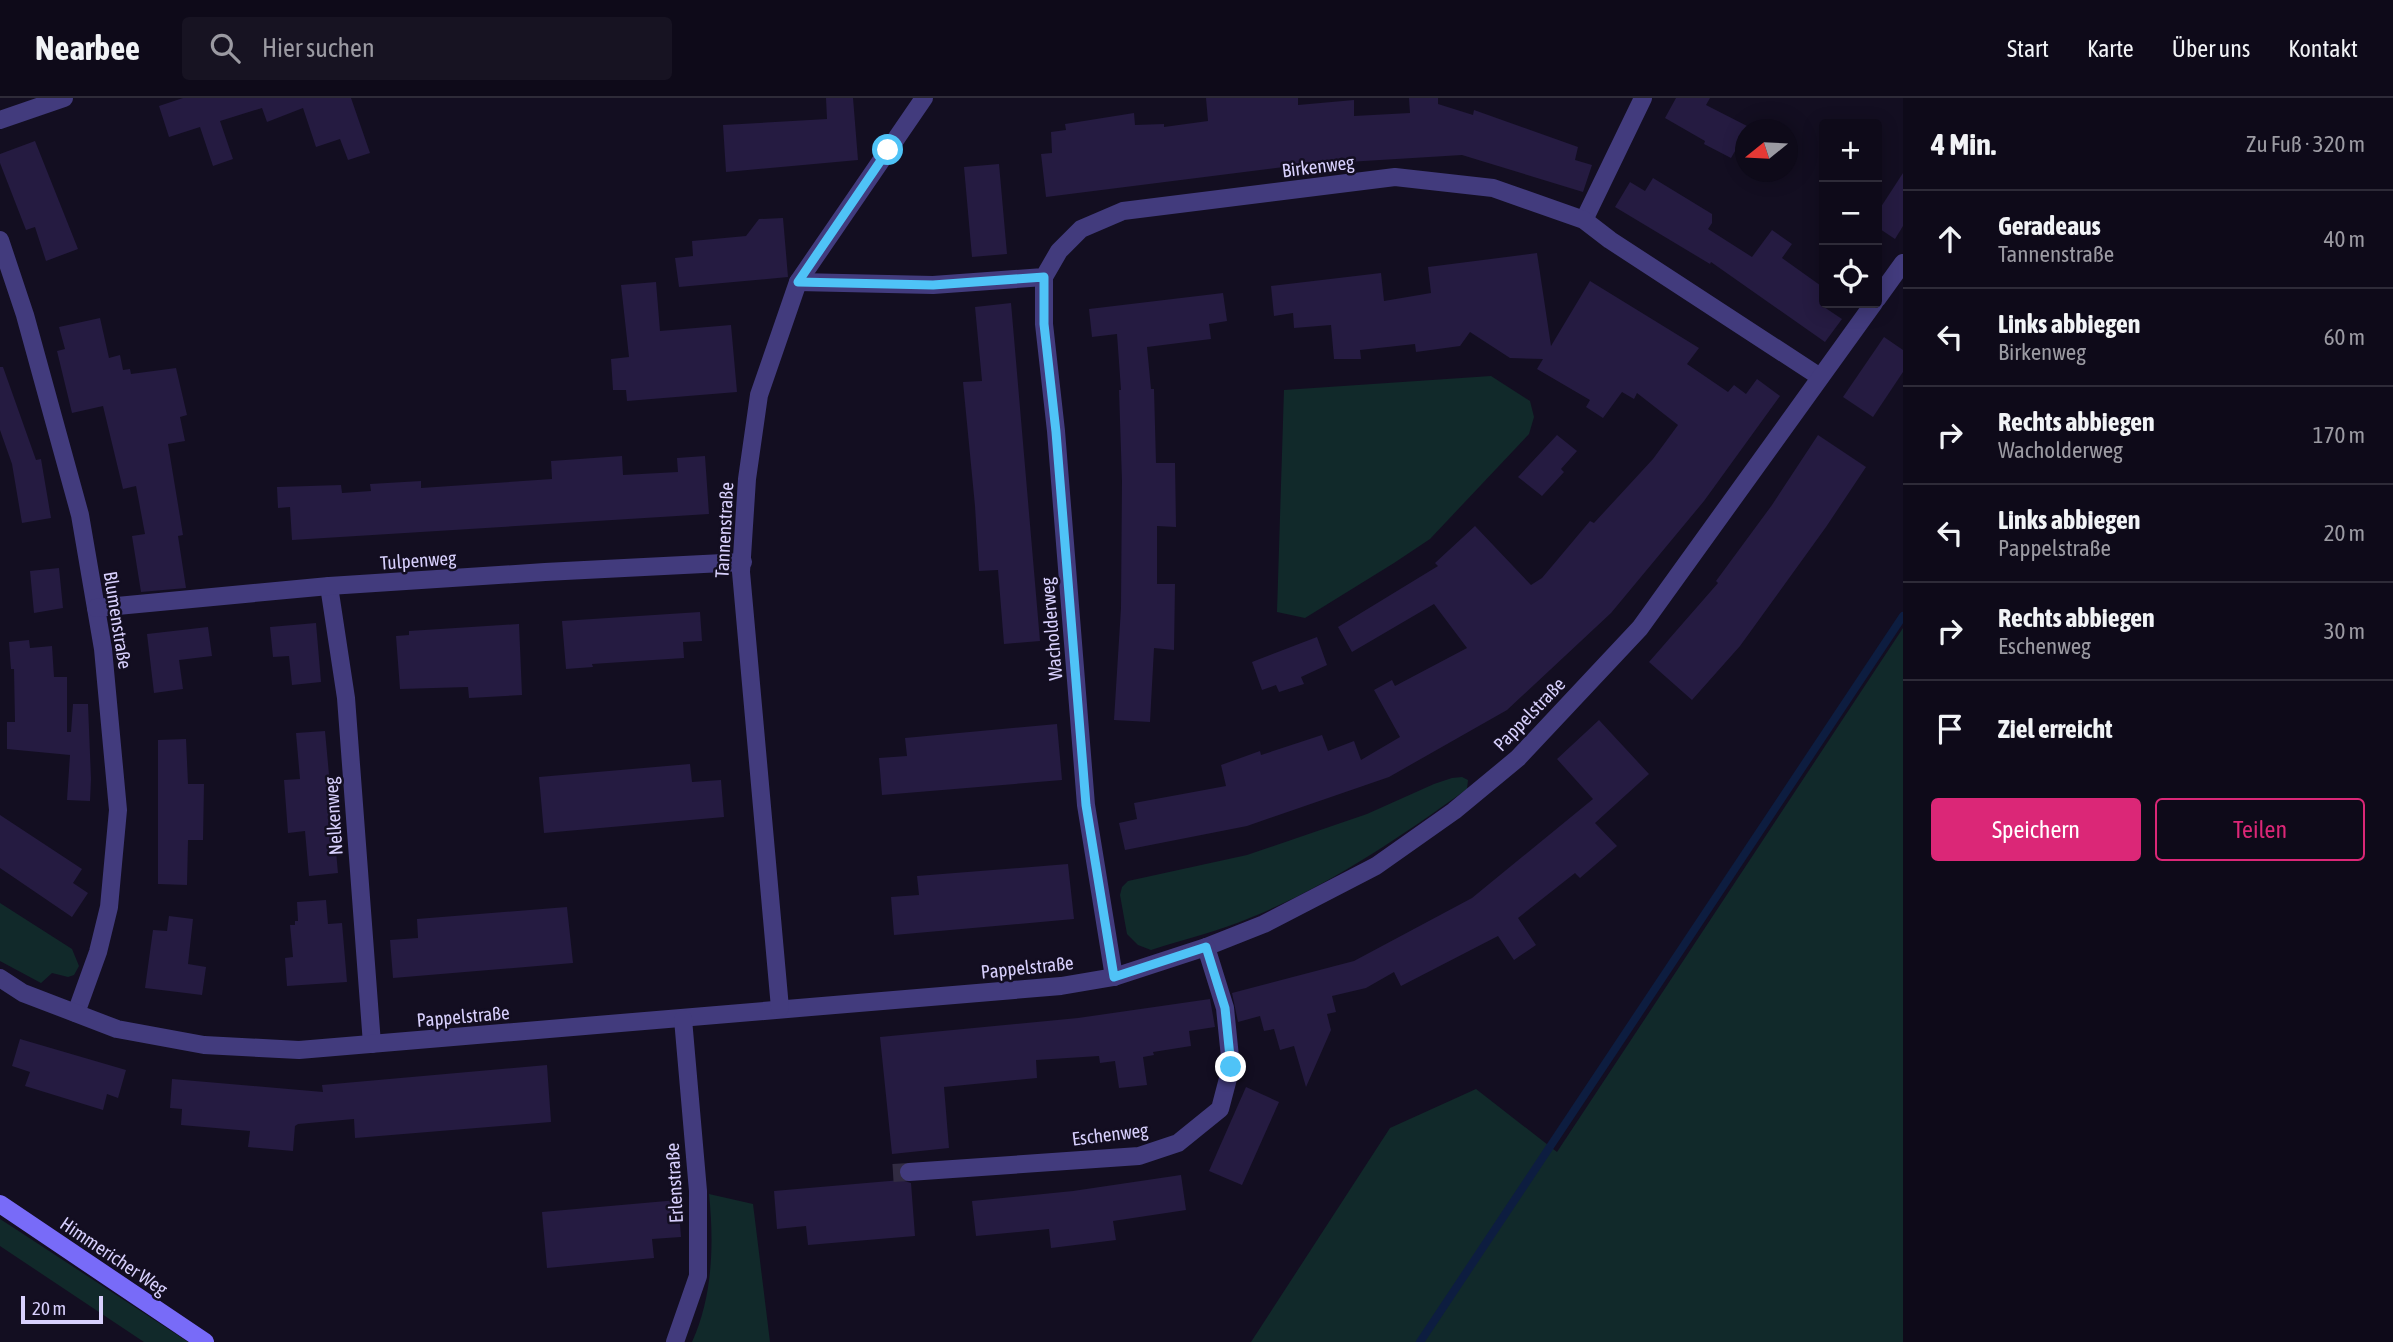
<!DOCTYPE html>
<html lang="de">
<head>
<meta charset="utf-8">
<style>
	:root { --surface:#0e0a19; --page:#171322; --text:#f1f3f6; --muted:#9b9aa2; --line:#2e2b38; --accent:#db2777 }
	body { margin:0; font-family:"Asap Condensed",sans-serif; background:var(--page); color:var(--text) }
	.controls { position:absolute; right:21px; top:21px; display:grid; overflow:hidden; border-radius:7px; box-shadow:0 4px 18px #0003 }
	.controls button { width:63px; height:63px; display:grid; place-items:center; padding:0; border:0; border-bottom:2px solid var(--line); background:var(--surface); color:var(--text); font:35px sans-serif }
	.compass { position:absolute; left:1735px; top:21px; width:63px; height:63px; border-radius:50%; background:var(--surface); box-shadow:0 4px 18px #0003; rotate:252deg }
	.scale { position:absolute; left:21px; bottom:18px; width:82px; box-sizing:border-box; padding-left:7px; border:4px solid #d8d0fd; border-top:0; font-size:19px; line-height:24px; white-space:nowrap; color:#d8d0fd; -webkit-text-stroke:5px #130e21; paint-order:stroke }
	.stop { position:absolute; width:21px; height:21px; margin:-16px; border:5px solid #4fc3f7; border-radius:50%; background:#fff }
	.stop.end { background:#4fc3f7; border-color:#fff; box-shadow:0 2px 7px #0008 }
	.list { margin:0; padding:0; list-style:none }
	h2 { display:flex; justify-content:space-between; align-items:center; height:91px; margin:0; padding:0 28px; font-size:30px }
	h2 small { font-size:23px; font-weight:400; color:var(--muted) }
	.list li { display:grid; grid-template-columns:46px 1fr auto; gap:21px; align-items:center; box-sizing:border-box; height:98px; padding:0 28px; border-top:2px solid var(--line) }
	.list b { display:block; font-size:26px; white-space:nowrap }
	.list p { margin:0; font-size:23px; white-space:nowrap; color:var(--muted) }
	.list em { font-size:23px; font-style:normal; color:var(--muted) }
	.actions { display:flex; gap:14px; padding:21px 28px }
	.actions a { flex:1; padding:16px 0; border:2px solid var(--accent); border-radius:7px; text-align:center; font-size:24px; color:var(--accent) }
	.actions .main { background:var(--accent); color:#fff }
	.icon { flex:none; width:38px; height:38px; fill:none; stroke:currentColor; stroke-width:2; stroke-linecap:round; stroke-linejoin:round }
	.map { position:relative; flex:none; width:1903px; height:1244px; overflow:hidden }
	header { display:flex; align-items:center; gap:42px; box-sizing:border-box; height:98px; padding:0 35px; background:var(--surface); border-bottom:2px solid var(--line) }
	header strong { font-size:33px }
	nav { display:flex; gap:38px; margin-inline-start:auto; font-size:24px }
	.search { width:490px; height:63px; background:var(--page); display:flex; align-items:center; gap:18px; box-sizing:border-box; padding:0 24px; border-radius:7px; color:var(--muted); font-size:26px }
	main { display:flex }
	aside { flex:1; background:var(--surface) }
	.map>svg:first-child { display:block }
</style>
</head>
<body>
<header>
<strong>Nearbee</strong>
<div class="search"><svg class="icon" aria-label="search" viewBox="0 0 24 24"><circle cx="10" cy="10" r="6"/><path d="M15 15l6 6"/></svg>Hier suchen</div>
<nav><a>Start</a><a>Karte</a><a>Über uns</a><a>Kontakt</a></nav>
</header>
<main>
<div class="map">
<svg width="1903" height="1244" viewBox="0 0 1903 1244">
	<rect width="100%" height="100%" fill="#130e21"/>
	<g fill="#11292a">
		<path d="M1491 278 1530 303 1534 319 1529 336 1430 441 1394 465 1305 520 1277 514 1284 292Z"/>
		<path d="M1903 530V1244H1251L1390 1030 1476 991 1557 1054Z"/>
		<path d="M1462 679 1468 682 1467 691C1399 740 1330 787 1252 819 1220 833 1184 841 1151 852L1138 847 1127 836 1120 797 1122 789 1128 783 1247 757 1367 716 1434 686 1452 680Z"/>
		<path d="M0 805 72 851 79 868 74 877 68 879 52 875 41 885 0 863Z"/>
		<path d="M709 1096 753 1106 770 1244H692C713 1198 714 1145 709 1096Z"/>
		<path d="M0 1121 14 1130 188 1244H144L0 1148Z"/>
	</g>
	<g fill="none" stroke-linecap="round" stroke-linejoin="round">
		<path stroke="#0d1d40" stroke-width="8" d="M1420 1244 1903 518"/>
	</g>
	<g fill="#251b41">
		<path d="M183 0H351L370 55 348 62 340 41 316 49 303 10 267 24 262 10 220 23 233 61 213 68 200 29 169 39 159 8Z"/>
		<path d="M826 0H853L858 62 726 74 723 27 827 21Z"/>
		<path d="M1206 0H1298V7L1354 2V18L1410 15 1409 0H1438V6L1473 17 1474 12 1578 49 1575 62 1592 67 1583 94 1462 57 1331 65V63L1046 99 1041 56 1052 55 1051 34 1066 32 1065 26 1134 15 1135 27 1164 26V29L1208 23Z"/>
		<path d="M1676 0H1710L1706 7 1749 29 1731 60 1704 46 1705 43 1665 20Z"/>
		<path d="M35 43 78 151 46 163 35 129 26 132 0 65V56Z"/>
		<path d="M999 66 1007 156 972 159 964 69Z"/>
		<path d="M1903 75V128L1895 141 1877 129V115Z"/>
		<path d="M1653 80 1712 116V125L1708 131 1752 159 1772 132 1792 146 1782 160 1824 190V209L1842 221 1825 244 1711 164 1710 166 1615 109 1630 84 1645 93Z"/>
		<path d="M783 120 788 179 679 189 675 160 693 158 692 143 746 138 759 121Z"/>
		<path d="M1537 155 1551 248 1590 183 1699 250 1687 266 1728 294 1734 287 1746 296 1757 281 1780 298 1704 403 1611 515 1507 612 1389 679 1247 728 1125 752 1119 725 1137 721 1134 705 1226 688 1221 667 1260 653 1261 657 1322 637 1328 653 1354 643 1361 662 1400 639 1374 592 1392 582 1395 588 1467 550 1434 506 1352 554 1338 529 1438 468 1435 465 1475 428 1531 487 1542 480 1590 423 1594 425 1653 361 1678 327 1637 295 1634 301 1622 294 1603 320 1586 309 1590 302 1537 271 1543 261 1510 260 1470 234 1460 248 1416 254 1415 246 1360 252 1361 261H1334L1331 227 1294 230 1293 215 1274 218 1271 188 1381 175 1384 203 1431 195 1428 169Z"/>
		<path d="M656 184 660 233 731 227 737 294 627 303 626 292H613L611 261 629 259 621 187Z"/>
		<path d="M1223 195 1227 223 1209 226 1211 241 1147 249 1151 291H1154L1156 365H1175L1176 429 1157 428V486H1175L1174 552 1154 550 1150 624 1114 622 1121 510 1122 383 1119 292H1121L1117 236 1092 239 1089 211Z"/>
		<path d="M1011 205 1040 543 1004 546 998 472 979 473 975 408 963 284 982 283 975 209Z"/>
		<path d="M100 220 109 260 120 257 123 272 130 271 131 276 176 270 187 317 180 319 185 343 168 346 183 437 178 438 186 490 141 494 132 438 145 436 136 388 123 391 103 308 72 315 57 253 65 251 59 229Z"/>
		<path d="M1884 239 1903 252V274L1873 319 1843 299Z"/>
		<path d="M0 269H3L36 362 41 361 51 420 22 425 12 366 0 332Z"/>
		<path d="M1557 337 1577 353 1561 371 1564 374 1542 398 1518 379Z"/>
		<path d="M1818 337 1866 369 1826 429 1740 548 1692 602 1649 564 1718 485 1716 483 1772 407Z"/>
		<path d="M622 358 623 377 678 374 677 360 705 358 709 416 292 442 290 409 278 410 277 389 341 387 342 395 371 393 370 386 421 383V390L552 381 551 363Z"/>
		<path d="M59 470 63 510 34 515 30 473Z"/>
		<path d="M700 514 702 543 683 544 684 560 592 566 593 569 566 571 562 523Z"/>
		<path d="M316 525 321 584 292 587 289 558 273 559 270 529Z"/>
		<path d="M519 526 522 597 469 600 468 589 400 591 396 538 409 537V533Z"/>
		<path d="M208 529 212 558 179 562 183 591 154 595 147 536Z"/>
		<path d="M1317 539 1327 567 1301 579 1304 586 1279 594 1276 587 1262 592 1252 564Z"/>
		<path d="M29 542 30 550 52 548 54 579H67V634H71L73 606H88L91 681 90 703 67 702 70 657 7 651V624H15L14 571H11L9 544Z"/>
		<path d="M1599 622 1649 676 1595 725 1617 748 1580 780 1575 775 1518 820 1536 847 1514 862 1498 838 1401 888 1394 874 1366 890 1332 898 1336 914 1327 916 1331 932 1306 989 1294 948 1280 952 1274 931 1264 933 1260 918 1238 924 1232 895 1354 863 1472 800 1593 701 1557 661Z"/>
		<path d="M1057 626 1062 682 882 697 879 660 907 658 905 640Z"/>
		<path d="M325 633 338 775 309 778 305 733 288 735 284 682 300 681 296 635Z"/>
		<path d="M186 641 188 686H204L203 742H188L187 787 158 786V642Z"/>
		<path d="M690 666 692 684 721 682 724 719 544 735 539 679Z"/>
		<path d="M0 717 82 771 73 785 88 795 72 819 0 770Z"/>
		<path d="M1068 766 1074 821 894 837 891 799 919 797 917 778Z"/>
		<path d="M326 802 328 826 342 825 347 884 287 888 285 860 293 859 290 827H295V823H298L297 804Z"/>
		<path d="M567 809 573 865 393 880 390 842 418 840 417 821Z"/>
		<path d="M169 818 193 821 188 866 206 869 202 897 145 890 153 832 167 833Z"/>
		<path d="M1210 901 1215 929 1189 933 1191 948 1153 954 1154 957 1143 959 1147 987 1119 990 1115 963 1100 965 1099 958 1036 962 1037 980 944 989 949 1050 892 1056 880 939 1078 920Z"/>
		<path d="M20 941 126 972 118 1000 107 996 103 1012 25 988 30 974 12 968Z"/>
		<path d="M547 967 551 1024 355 1040 354 1021 298 1026 295 1028 293 1053 248 1049 250 1033 181 1027 182 1011 170 1010 172 981 323 994 322 987Z"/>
		<path d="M1246 989 1279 1004 1242 1087 1209 1073Z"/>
		<path d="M1181 1077 1186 1112 1113 1123 1116 1142 1051 1150 1049 1131 976 1138 972 1103 1073 1093Z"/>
		<path d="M901 1082 911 1085 915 1138 808 1147 806 1128 777 1131 774 1093Z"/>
		<path d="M678 1102 681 1139 652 1141 654 1160 547 1170 542 1114Z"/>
	</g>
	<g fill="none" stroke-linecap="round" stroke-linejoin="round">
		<path stroke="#312b42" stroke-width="18" stroke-dasharray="18 9" stroke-linecap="butt" d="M893 1075 909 1074"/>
		<g stroke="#423b7d" stroke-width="18">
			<path d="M0 22 64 0"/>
			<path d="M1584 122 1643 0"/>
			<path d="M0 142 25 217 80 417 103 551 118 712 109 809 98 854 76 915"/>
			<path d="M1044 179V226L1056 333 1086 707 1114 879"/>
			<path d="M798 184 933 187 1044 179 1059 153 1081 131 1123 113 1395 79 1493 90 1584 122 1610 142 1820 279"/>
			<path d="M1877 201 1903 165"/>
			<path d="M329 488 346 600 372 946"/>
			<path d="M96 510 329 488 545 474 743 464"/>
			<path d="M0 880 23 895 117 931 204 947 299 952 1061 888 1114 879 1206 849 1264 826 1376 768 1454 713 1518 660 1640 530 1874 205"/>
			<path d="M780 910 741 474 747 381 759 297 798 184 924 0"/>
			<path d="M909 1074 1139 1058 1178 1045 1220 1011 1231 969 1225 910 1206 849"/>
			<path d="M675 1244 698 1178V1093L683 921"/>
		</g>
		<path stroke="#786bf8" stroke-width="18" d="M0 1106 205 1244"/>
	</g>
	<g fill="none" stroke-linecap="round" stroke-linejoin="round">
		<path stroke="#4fc3f7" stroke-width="9" d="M888 52 798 184 933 187 1044 179V226L1056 334 1086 707 1114 879 1206 849 1225 910 1231 969"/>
	</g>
	<g text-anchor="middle" stroke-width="5" stroke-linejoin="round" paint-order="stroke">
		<g font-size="19" fill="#d8d0fd" stroke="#130e21">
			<text transform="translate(1318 68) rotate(-7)" y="7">Birkenweg</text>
			<text transform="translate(724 432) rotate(-87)" y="7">Tannenstraße</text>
			<text transform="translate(418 462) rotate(-4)" y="7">Tulpenweg</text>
			<text transform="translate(118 522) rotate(81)" y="7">Blumenstraße</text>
			<text transform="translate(1051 531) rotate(-95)" y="7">Wacholderweg</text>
			<text transform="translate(1529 616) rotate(-46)" y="7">Pappelstraße</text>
			<text transform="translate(333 718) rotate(-94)" y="7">Nelkenweg</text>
			<text transform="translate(1027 869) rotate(-6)" y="7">Pappelstraße</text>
			<text transform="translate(463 918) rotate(-5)" y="7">Pappelstraße</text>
			<text transform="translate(1110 1036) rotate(-7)" y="7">Eschenweg</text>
			<text transform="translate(674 1085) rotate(-93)" y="7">Erlenstraße</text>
			<text transform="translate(114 1158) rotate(34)" y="7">Himmericher Weg</text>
		</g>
	</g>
</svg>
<div class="controls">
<button>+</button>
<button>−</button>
<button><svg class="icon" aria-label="locate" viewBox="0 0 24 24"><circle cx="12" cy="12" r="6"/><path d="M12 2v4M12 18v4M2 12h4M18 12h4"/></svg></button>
</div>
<svg class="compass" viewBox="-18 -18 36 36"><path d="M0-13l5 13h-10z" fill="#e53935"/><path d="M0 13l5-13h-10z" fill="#9b9aa2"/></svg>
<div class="scale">20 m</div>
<div class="stop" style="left:888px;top:52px"></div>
<div class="stop end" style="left:1231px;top:969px"></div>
</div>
<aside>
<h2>4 Min.<small>Zu Fuß · 320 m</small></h2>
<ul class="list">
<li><svg class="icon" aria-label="ahead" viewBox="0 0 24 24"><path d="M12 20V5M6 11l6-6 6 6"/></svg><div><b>Geradeaus</b><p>Tannenstraße</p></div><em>40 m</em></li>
<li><svg class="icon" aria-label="left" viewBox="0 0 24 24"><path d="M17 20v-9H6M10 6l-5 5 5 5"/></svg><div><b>Links abbiegen</b><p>Birkenweg</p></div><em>60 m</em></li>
<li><svg class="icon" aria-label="right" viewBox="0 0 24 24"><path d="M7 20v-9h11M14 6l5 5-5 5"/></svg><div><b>Rechts abbiegen</b><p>Wacholderweg</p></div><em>170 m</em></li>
<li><svg class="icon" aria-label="left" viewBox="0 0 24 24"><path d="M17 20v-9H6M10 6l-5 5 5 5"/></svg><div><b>Links abbiegen</b><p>Pappelstraße</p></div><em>20 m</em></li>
<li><svg class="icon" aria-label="right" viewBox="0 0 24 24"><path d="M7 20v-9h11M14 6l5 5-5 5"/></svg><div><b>Rechts abbiegen</b><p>Eschenweg</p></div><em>30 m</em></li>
<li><svg class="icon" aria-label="arrive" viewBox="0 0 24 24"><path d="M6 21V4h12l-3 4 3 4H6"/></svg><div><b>Ziel erreicht</b></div></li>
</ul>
<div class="actions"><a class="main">Speichern</a><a>Teilen</a></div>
</aside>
</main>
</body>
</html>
